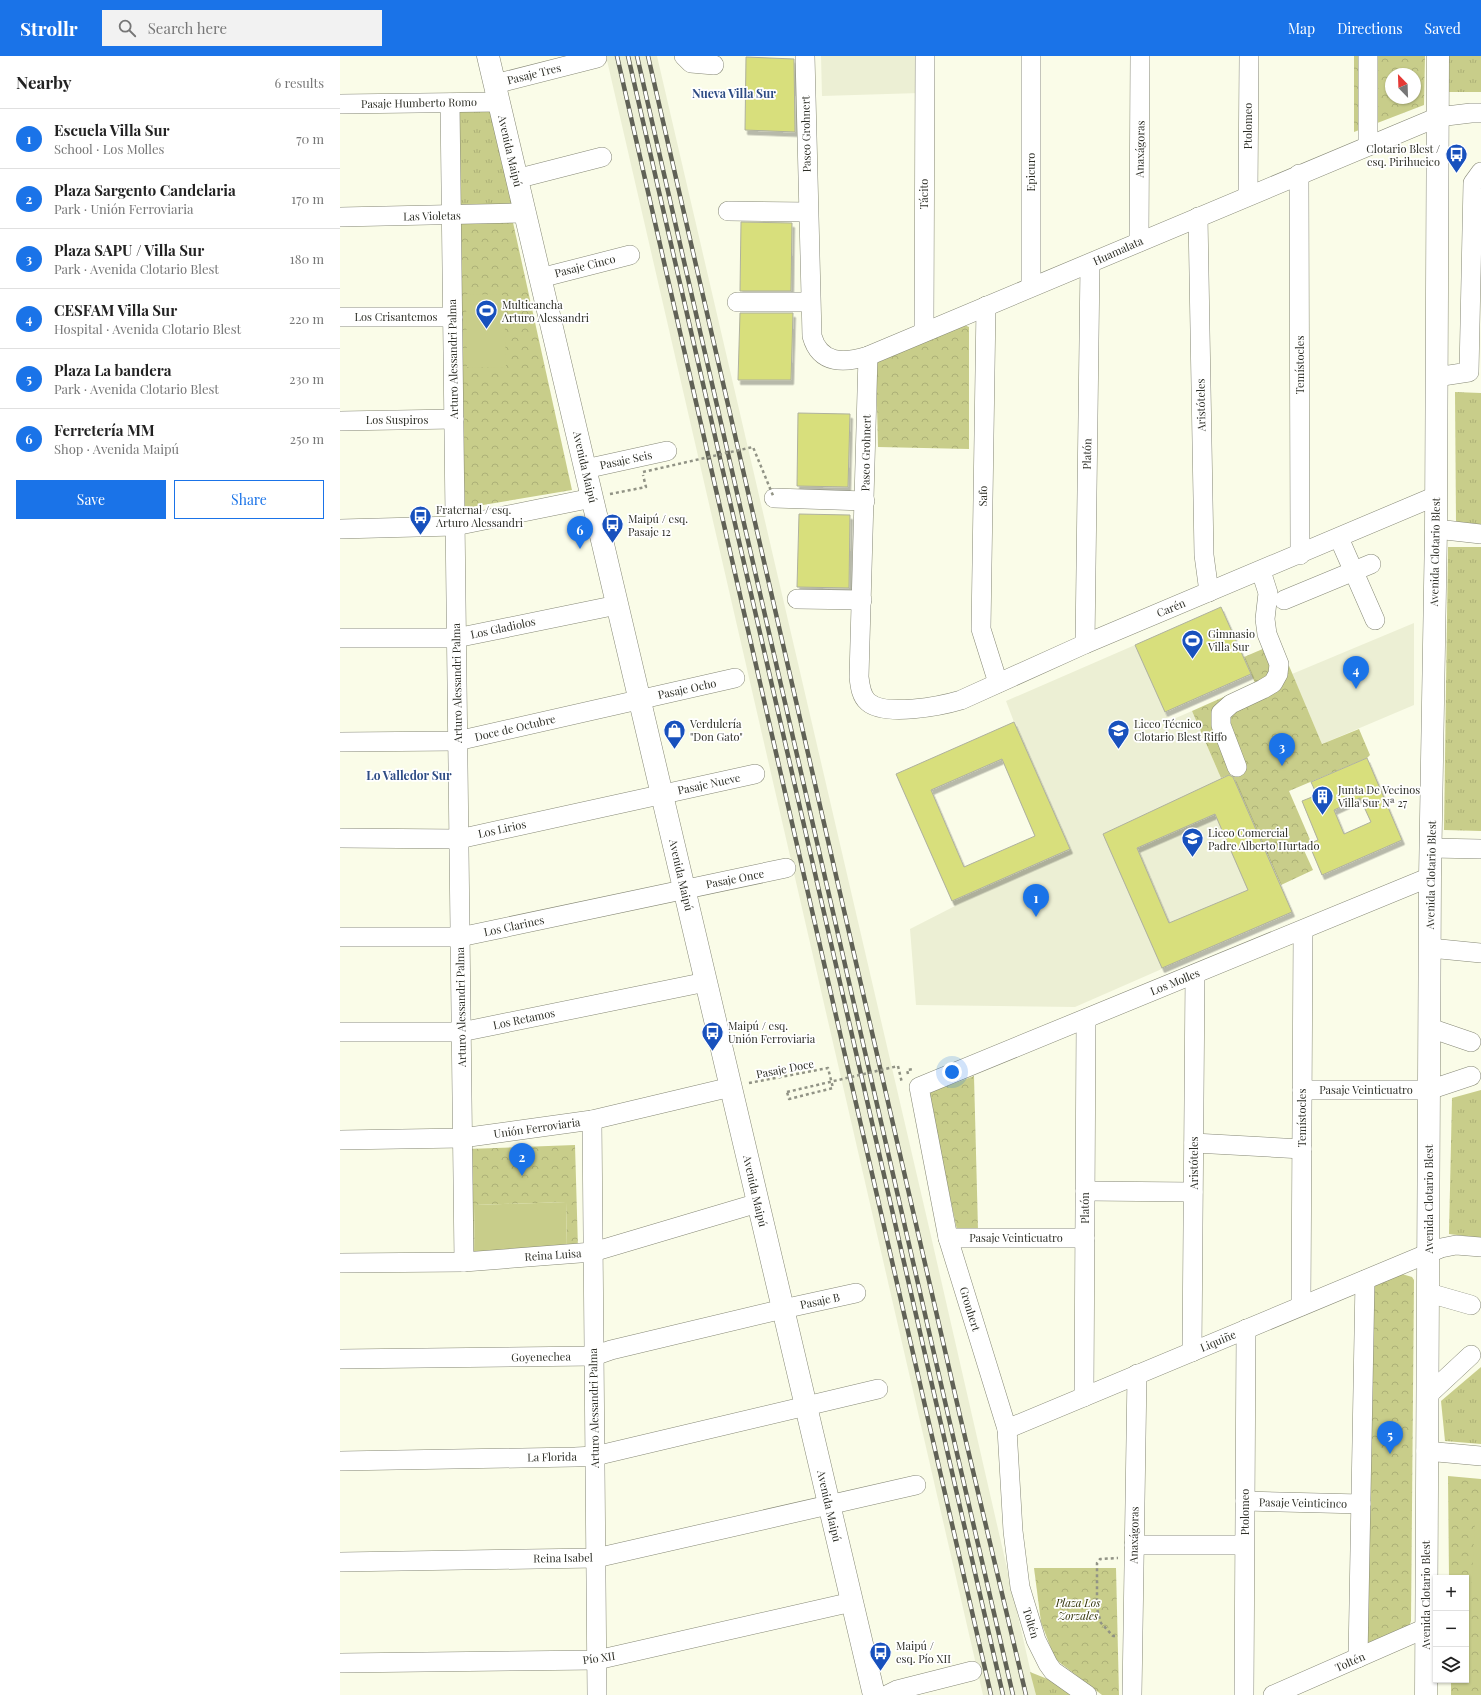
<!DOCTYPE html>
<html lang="en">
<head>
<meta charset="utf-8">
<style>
	:root { --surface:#fff; --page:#f2f2f2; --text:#222; --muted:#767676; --line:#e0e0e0; --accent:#1a73e8 }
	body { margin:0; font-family:"Playfair Display",serif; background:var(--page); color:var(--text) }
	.controls { position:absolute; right:12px; bottom:12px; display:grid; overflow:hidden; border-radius:0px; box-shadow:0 1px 3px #0004 }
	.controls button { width:36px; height:36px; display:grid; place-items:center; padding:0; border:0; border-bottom:1px solid var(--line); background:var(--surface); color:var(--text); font:20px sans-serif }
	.compass { position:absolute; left:1045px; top:12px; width:36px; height:36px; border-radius:50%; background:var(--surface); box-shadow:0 1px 3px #0004; rotate:337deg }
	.you { position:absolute; left:612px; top:1016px; width:14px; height:14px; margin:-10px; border:3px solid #fff; border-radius:50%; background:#1a73e8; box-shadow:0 0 0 6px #1a73e833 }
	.badge { display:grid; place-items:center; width:26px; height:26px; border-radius:50%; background:var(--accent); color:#fff; font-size:13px; font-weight:700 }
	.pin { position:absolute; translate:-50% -33px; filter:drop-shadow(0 1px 2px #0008) }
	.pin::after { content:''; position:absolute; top:21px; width:14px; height:12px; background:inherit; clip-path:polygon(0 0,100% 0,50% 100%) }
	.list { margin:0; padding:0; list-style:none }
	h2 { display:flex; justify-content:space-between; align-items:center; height:52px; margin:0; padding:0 16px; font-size:17px }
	h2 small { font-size:13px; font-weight:400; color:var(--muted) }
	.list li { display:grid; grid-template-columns:26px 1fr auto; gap:12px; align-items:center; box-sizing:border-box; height:60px; padding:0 16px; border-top:1px solid var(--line) }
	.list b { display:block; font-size:15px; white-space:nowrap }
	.list p { margin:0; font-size:13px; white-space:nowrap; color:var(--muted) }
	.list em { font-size:13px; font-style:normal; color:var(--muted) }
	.actions { display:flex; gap:8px; padding:12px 16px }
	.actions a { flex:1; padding:9px 0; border:1px solid var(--accent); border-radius:0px; text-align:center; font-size:14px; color:var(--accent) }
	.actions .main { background:var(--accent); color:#fff }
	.icon { flex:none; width:22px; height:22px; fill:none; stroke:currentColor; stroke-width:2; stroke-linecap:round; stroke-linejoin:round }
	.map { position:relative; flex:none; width:1141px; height:1639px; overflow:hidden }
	header { display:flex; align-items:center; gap:24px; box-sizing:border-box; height:56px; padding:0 20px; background:var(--accent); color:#fff }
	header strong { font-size:19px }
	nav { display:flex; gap:22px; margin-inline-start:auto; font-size:14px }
	.search { width:280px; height:36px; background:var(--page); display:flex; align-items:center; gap:10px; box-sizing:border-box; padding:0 14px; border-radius:0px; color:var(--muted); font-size:15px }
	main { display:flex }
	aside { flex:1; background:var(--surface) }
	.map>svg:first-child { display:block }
</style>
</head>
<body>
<header>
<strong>Strollr</strong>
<div class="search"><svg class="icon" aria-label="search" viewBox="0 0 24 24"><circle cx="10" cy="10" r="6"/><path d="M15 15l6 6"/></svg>Search here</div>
<nav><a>Map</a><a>Directions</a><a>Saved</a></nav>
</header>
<main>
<aside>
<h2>Nearby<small>6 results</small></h2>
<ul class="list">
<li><span class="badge">1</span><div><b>Escuela Villa Sur</b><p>School · Los Molles</p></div><em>70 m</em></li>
<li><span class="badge">2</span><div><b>Plaza Sargento Candelaria</b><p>Park · Unión Ferroviaria</p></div><em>170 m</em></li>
<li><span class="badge">3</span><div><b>Plaza SAPU / Villa Sur</b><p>Park · Avenida Clotario Blest</p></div><em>180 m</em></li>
<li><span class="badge">4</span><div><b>CESFAM Villa Sur</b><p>Hospital · Avenida Clotario Blest</p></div><em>220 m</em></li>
<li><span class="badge">5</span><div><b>Plaza La bandera</b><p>Park · Avenida Clotario Blest</p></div><em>230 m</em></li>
<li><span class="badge">6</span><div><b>Ferretería MM</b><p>Shop · Avenida Maipú</p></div><em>250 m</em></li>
</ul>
<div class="actions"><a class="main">Save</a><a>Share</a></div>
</aside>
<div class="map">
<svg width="1141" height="1639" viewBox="0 0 1141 1639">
	<defs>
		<pattern id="grass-tufts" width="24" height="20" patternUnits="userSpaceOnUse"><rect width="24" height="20" fill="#c8cd8a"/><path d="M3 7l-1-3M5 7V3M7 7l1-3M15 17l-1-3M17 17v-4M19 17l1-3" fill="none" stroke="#acb077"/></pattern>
		<pattern id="park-crowns" width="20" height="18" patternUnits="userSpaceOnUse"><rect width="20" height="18" fill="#c8cd8a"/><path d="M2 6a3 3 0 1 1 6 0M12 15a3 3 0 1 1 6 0" fill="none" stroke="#acb077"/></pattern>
		<filter id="shadow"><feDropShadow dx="2.5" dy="4.5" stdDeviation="0" flood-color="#0004"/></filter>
	</defs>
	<rect width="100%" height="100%" fill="#fafce8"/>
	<g fill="#ecefd4">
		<path d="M266 0H317L588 1167 696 1639H643Z"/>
		<path d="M481 0H579L580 37 482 40Z"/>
		<path d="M1074 567V649L982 688 952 618Z"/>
		<path d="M795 589 829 665 852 655 881 722 892 718 952 856 735 951 576 949 570 873 615 850 612 845 730 794 674 666 666 645Z"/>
	</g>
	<g fill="url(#grass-tufts)">
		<rect x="1109" y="0" width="32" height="36"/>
		<path d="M114 53H150L173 153H118Z"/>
		<path d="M1115 336 1141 337V470L1116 467Z"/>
		<path d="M1108 491H1141V775L1104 774Z"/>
		<path d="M1141 1034V1182L1109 1178 1112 1042Z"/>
		<path d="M1141 1311V1388L1105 1385 1101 1345Z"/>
		<path d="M690 1616 710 1624 731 1639H696Z"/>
	</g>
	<g fill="url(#park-crowns)" fill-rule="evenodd">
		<path d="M1014 0H1085L1084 49 1014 76ZM1051 18H1075V42H1051Z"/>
		<path d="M172 162 232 434 125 452 115 168Z"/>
		<path d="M622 268 629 271V393L538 391 536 308 542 302Z"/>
		<path d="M939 586 982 688 1019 673 1030 699 1027 702 949 735 971 786 962 790 973 814 941 829 892 718 881 722 852 655 915 627 904 601Z"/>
		<path d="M634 1020 638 1174H617L588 1037Z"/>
		<path d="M235 1089 238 1193 227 1194 226 1146 134 1149 135 1196 131 1197 128 1093Z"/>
		<path d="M1062 1218 1072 1221 1074 1224 1071 1565 1069 1571 1025 1589 1028 1231Z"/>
		<path d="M1108 1420 1141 1423V1639H1111V1624H1126V1522H1109Z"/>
		<path d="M694 1512H776L779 1639H762L715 1603 701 1566Z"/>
	</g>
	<g fill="#c8cd8a">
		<path d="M126 238 164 239 166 312 127 311Z"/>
		<path d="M226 1146 227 1194 135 1196 134 1149Z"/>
		<path d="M1135 1466 1141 1467V1540L1131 1538Z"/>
	</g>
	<g fill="#d8df7b" stroke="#afb19e" fill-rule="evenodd" filter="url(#shadow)">
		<path d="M406 1 454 3 455 76 405 74Z"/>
		<path d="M401 166 452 167 451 235H400Z"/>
		<path d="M400 257H453L451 324H398Z"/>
		<path d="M458 357 510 358 508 431 457 430Z"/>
		<path d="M459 458 510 459 509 532 457 531Z"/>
		<path d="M881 551 911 618 825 656 795 589Z"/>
		<path d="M674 666 730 793 612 845 556 718ZM662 703 695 780 624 811 591 734Z"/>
		<path d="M1027 702 1062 784 982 819 969 788 978 784 962 745 977 739 971 726ZM1020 742 1031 766 1004 778 994 754Z"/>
		<path d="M889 719 893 721 952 856 822 912 763 778ZM875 758 908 834 829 867 797 792Z"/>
	</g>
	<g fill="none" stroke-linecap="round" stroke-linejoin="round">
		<defs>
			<g id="minor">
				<path d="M344 0 351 7 374 9"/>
				<path d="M465 0 472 280C480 309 505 307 528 300L1098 61 1131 57H1141"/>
				<path d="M691 0V231"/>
				<path d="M155 28 257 2"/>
				<path d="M110 47 124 1206"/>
				<path d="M0 48 158 46"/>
				<path d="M1028 90V0"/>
				<path d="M959 118 960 499"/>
				<path d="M176 123 262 101"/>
				<path d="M908 140 909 0"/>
				<path d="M388 155 468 156"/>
				<path d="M0 161 184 157"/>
				<path d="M858 161 864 499 869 536"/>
				<path d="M799 186 800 0"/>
				<path d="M200 222 290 199"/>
				<path d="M397 246H470"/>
				<path d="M646 250 641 573 658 627"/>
				<path d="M0 261H113"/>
				<path d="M584 276 585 0"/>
				<path d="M528 300 519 621C520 630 521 640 528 646 545 661 601 650 621 644L745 588 1096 440"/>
				<path d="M1096 321 1129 316 1133 127 1141 116"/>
				<path d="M0 365 114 363"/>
				<path d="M245 413 327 395"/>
				<path d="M434 442 525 445"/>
				<path d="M0 473 115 470 252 442"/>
				<path d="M1096 473 1141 478"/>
				<path d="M999 482 1035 564"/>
				<path d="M457 543 522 544"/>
				<path d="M944 544 1031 508"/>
				<path d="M0 582H116L277 549"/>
				<path d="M745 588 750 208"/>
				<path d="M0 686 117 685 395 622"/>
				<path d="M897 711 881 669V657L891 648 923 633 933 627 938 618 939 608 927 578 925 563 928 537 921 515"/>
				<path d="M0 782 119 783 415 718"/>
				<path d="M1091 792 1141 793"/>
				<path d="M0 881H120L446 812"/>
				<path d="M1090 892 1141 897"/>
				<path d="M1090 972 1131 986"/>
				<path d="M0 976H121L366 926"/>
				<path d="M962 1034H1089L1131 1020"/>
				<path d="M252 1064 257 1639"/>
				<path d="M0 1084 122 1082 252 1064 391 1031"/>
				<path d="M854 1087 962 1093"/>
				<path d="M745 1135 853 1136"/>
				<path d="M608 1182H745"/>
				<path d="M0 1207 124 1206 253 1196 418 1147"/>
				<path d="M1089 1237 1131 1249"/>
				<path d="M961 1250 963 874"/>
				<path d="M852 1296 855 918"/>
				<path d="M0 1303 254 1300 271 1294 443 1253 516 1237"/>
				<path d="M1087 1340 1131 1299"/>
				<path d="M744 1341 746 963"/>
				<path d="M667 1373 1101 1192 1116 1189 1141 1191"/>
				<path d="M1086 1395 1141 1400"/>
				<path d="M0 1405 235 1401 255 1400 538 1333"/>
				<path d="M905 1445 1021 1448"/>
				<path d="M794 1489H904"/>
				<path d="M0 1506 256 1502 576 1429"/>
				<path d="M1018 1602 1025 1224"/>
				<path d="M0 1607 257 1604 512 1546"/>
				<path d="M547 1639 557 1634 632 1615"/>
				<path d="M747 1639 713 1615 708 1608 696 1584 680 1531 673 1475 667 1373 608 1182 579 1031 1090 821"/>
				<path d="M792 1639 797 1318"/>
				<path d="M904 1639 906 1273"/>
				<path d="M933 1639 1086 1572"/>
			</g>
			<g id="major">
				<path d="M148 0 534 1639"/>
				<path d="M1086 1639 1090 821 1096 473 1098 0"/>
			</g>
		</defs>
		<use href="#minor" stroke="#868876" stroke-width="20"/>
		<use href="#major" stroke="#868876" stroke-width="23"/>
		<g stroke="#919385" stroke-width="2.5" stroke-dasharray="3 3" stroke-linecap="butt">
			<path d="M270 438 306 431 303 419"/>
			<path d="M558 1010 562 1027"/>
			<path d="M568 1018 567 1014 574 1013"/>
			<path d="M409 1027 488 1012 493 1032 449 1043 447 1036"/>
			<path d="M775 1580H773L761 1567 757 1553V1507L760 1503 778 1502"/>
		</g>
		<use href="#minor" stroke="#fff" stroke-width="19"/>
		<use href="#major" stroke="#fff" stroke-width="22"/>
		<defs>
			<g id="rail">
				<path d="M277 0 651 1639"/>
				<path d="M288 0 663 1639"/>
				<path d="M297 0 609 1363 673 1639"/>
				<path d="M308 0 620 1360 686 1639"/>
			</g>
		</defs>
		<use href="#rail" stroke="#606156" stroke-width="4.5"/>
		<use href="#rail" stroke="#fff" stroke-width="3" stroke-dasharray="9" stroke-linecap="butt"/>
		<g stroke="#919385" stroke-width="2.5" stroke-dasharray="3 3" stroke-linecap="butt">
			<path d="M303 416 413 391 434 442"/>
			<path d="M447 1036 558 1010"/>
		</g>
	</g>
	<defs>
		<symbol id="bus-pin" viewBox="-11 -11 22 30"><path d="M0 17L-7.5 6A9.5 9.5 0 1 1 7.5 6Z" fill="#1851bd" stroke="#fff"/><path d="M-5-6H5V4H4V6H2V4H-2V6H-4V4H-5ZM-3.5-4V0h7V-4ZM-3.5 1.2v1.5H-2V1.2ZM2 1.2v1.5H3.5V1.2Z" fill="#fff"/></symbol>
		<symbol id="stadium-pin" viewBox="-11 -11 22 30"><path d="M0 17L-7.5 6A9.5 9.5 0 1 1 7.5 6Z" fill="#1851bd" stroke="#fff"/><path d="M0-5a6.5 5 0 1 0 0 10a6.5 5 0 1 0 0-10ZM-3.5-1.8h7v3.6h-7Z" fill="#fff"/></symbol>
		<symbol id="shop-pin" viewBox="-11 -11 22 30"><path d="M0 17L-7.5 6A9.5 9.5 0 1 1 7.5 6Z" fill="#1851bd" stroke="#fff"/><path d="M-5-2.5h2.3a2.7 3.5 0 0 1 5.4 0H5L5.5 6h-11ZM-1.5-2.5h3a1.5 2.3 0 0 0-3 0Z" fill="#fff"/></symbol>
		<symbol id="school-pin" viewBox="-11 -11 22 30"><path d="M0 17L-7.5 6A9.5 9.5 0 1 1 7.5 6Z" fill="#1851bd" stroke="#fff"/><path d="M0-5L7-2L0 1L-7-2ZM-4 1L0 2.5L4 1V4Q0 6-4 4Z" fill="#fff"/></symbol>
		<symbol id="building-pin" viewBox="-11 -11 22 30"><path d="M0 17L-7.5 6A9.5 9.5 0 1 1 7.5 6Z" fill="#1851bd" stroke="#fff"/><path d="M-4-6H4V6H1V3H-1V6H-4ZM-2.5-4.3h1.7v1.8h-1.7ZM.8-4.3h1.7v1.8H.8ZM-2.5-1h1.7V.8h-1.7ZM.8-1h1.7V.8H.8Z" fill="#fff"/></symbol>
	</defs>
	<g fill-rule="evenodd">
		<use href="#bus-pin" x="1104" y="86" width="25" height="34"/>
		<use href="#stadium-pin" x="134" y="242" width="25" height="34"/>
		<use href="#bus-pin" x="68" y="448" width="25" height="34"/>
		<use href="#bus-pin" x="260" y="456" width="25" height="34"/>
		<use href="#stadium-pin" x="840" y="572" width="25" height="34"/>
		<use href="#shop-pin" x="322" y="662" width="25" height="34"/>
		<use href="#school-pin" x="766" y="662" width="25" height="34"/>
		<use href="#building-pin" x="970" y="728" width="25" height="34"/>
		<use href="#school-pin" x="840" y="770" width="25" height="34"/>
		<use href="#bus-pin" x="360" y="964" width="25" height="34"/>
		<use href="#bus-pin" x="528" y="1584" width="25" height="34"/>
	</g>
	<g text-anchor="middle" stroke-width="3.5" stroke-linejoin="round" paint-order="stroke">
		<g font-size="11" fill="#2d2e26" stroke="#fff">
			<text transform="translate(194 18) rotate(-14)" y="4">Pasaje Tres</text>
			<text transform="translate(79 47) rotate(-1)" y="4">Pasaje Humberto Romo</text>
			<text transform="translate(908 70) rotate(-90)" y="4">Ptolomeo</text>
			<text transform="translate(466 78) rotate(-91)" y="4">Paseo Grohnert</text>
			<text transform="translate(800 93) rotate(-89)" y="4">Anaxágoras</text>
			<text transform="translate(170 95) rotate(77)" y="4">Avenida Maipú</text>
			<text transform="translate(691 116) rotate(-90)" y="4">Epicuro</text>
			<text transform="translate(584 138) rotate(-90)" y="4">Tácito</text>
			<text transform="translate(92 160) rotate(-1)" y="4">Las Violetas</text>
			<text transform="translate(778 195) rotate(-24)" y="4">Huamalata</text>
			<text transform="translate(245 210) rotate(-14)" y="4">Pasaje Cinco</text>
			<text x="56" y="265">Los Crisantemos</text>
			<text transform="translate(113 303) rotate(-91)" y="4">Arturo Alessandri Palma</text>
			<text transform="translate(960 309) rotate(-90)" y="4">Temístocles</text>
			<text transform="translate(861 349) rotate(-91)" y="4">Aristóteles</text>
			<text x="57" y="368">Los Suspiros</text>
			<text transform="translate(526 397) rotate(-89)" y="4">Paseo Grohnert</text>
			<text transform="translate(747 398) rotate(-89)" y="4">Platón</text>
			<text transform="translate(286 404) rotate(-12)" y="4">Pasaje Seis</text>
			<text transform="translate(245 411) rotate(77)" y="4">Avenida Maipú</text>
			<text transform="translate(643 440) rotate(-89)" y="4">Safo</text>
			<text transform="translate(1095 496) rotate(-89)" y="4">Avenida Clotario Blest</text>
			<text transform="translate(831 552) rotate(-23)" y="4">Carén</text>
			<text transform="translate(163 572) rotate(-12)" y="4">Los Gladiolos</text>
			<text transform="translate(117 627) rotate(-91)" y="4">Arturo Alessandri Palma</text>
			<text transform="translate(347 633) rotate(-12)" y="4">Pasaje Ocho</text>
			<text transform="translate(175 672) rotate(-13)" y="4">Doce de Octubre</text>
			<text transform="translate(369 728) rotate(-12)" y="4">Pasaje Nueve</text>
			<text transform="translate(162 773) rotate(-12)" y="4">Los Lirios</text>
			<text transform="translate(341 819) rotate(77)" y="4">Avenida Maipú</text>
			<text transform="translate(1091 819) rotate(-89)" y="4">Avenida Clotario Blest</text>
			<text transform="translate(395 823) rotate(-11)" y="4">Pasaje Once</text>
			<text transform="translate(174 870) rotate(-12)" y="4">Los Clarines</text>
			<text transform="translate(835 926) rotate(-22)" y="4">Los Molles</text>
			<text transform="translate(121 951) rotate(-91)" y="4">Arturo Alessandri Palma</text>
			<text transform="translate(184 963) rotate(-12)" y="4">Los Retamos</text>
			<text transform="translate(445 1013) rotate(-11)" y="4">Pasaje Doce</text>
			<text x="1026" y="1038">Pasaje Veinticuatro</text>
			<text transform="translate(962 1062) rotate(-90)" y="4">Temístocles</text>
			<text transform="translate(197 1072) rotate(-8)" y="4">Unión Ferroviaria</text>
			<text transform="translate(854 1107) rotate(-90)" y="4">Aristóteles</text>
			<text transform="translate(415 1135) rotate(77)" y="4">Avenida Maipú</text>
			<text transform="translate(1089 1143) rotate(-90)" y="4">Avenida Clotario Blest</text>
			<text transform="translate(745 1152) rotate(-90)" y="4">Platón</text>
			<text x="676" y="1186">Pasaje Veinticuatro</text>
			<text transform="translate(213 1199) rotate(-4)" y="4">Reina Luisa</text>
			<text transform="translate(480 1245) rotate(-12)" y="4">Pasaje B</text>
			<text transform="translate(630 1253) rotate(73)" y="4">Gronhert</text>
			<text transform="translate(878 1285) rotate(-23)" y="4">Liquiñe</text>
			<text transform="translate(201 1301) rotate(-1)" y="4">Goyenechea</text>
			<text transform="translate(254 1352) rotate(-91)" y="4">Arturo Alessandri Palma</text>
			<text transform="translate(212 1401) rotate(-1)" y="4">La Florida</text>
			<text transform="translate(963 1447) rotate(1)" y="4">Pasaje Veinticinco</text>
			<text transform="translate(489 1450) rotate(77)" y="4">Avenida Maipú</text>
			<text transform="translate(905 1456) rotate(-90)" y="4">Ptolomeo</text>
			<text transform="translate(794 1479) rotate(-89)" y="4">Anaxágoras</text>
			<text transform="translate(223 1502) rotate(-1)" y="4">Reina Isabel</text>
			<text transform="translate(1086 1539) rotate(-90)" y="4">Avenida Clotario Blest</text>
			<text transform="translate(691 1567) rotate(73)" y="4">Toltén</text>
			<text transform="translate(259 1602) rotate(-8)" y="4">Pío XII</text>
			<text transform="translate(1010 1606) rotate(-24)" y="4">Toltén</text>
		</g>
		<g font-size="11" fill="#2d2e26" stroke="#fff" text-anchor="start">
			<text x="1100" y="97" text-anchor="end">Clotario Blest /<tspan x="1100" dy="13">esq. Pirihueico</tspan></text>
			<text x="162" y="253">Multicancha<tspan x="162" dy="13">Arturo Alessandri</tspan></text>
			<text x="96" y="458">Fraternal / esq.<tspan x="96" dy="13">Arturo Alessandri</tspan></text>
			<text x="288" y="467">Maipú / esq.<tspan x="288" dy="13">Pasaje 12</tspan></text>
			<text x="868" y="582">Gimnasio<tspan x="868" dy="13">Villa Sur</tspan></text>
			<text x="350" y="672">Verdulería<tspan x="350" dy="13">"Don Gato"</tspan></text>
			<text x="794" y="672">Liceo Técnico<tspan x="794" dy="13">Clotario Blest Riffo</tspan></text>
			<text x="998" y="738">Junta De Vecinos<tspan x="998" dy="13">Villa Sur Nª 27</tspan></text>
			<text x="868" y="781">Liceo Comercial<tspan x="868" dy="13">Padre Alberto Hurtado</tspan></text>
			<text x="388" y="974">Maipú / esq.<tspan x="388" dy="13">Unión Ferroviaria</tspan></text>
			<text x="556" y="1594">Maipú /<tspan x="556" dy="13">esq. Pío XII</tspan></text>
		</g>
		<g font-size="11" font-style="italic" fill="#303105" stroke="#fff">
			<text x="738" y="1551">Plaza Los<tspan x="738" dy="13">Zorzales</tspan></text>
		</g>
		<g font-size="12" font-weight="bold" fill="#2e4c84" stroke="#fff">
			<text x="394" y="42">Nueva Villa Sur</text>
			<text x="69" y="724">Lo Valledor Sur</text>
		</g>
	</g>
</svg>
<div class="controls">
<button>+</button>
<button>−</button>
<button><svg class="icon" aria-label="layers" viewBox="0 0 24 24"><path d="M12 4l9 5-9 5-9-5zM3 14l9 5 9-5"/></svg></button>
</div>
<svg class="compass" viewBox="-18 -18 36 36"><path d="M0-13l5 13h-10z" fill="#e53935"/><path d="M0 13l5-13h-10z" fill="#767676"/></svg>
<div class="you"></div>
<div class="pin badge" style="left:696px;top:861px">1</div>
<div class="pin badge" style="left:182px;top:1120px">2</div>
<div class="pin badge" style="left:942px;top:710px">3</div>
<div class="pin badge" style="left:1016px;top:633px">4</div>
<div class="pin badge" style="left:1050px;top:1398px">5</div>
<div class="pin badge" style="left:240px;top:493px">6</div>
</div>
</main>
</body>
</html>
